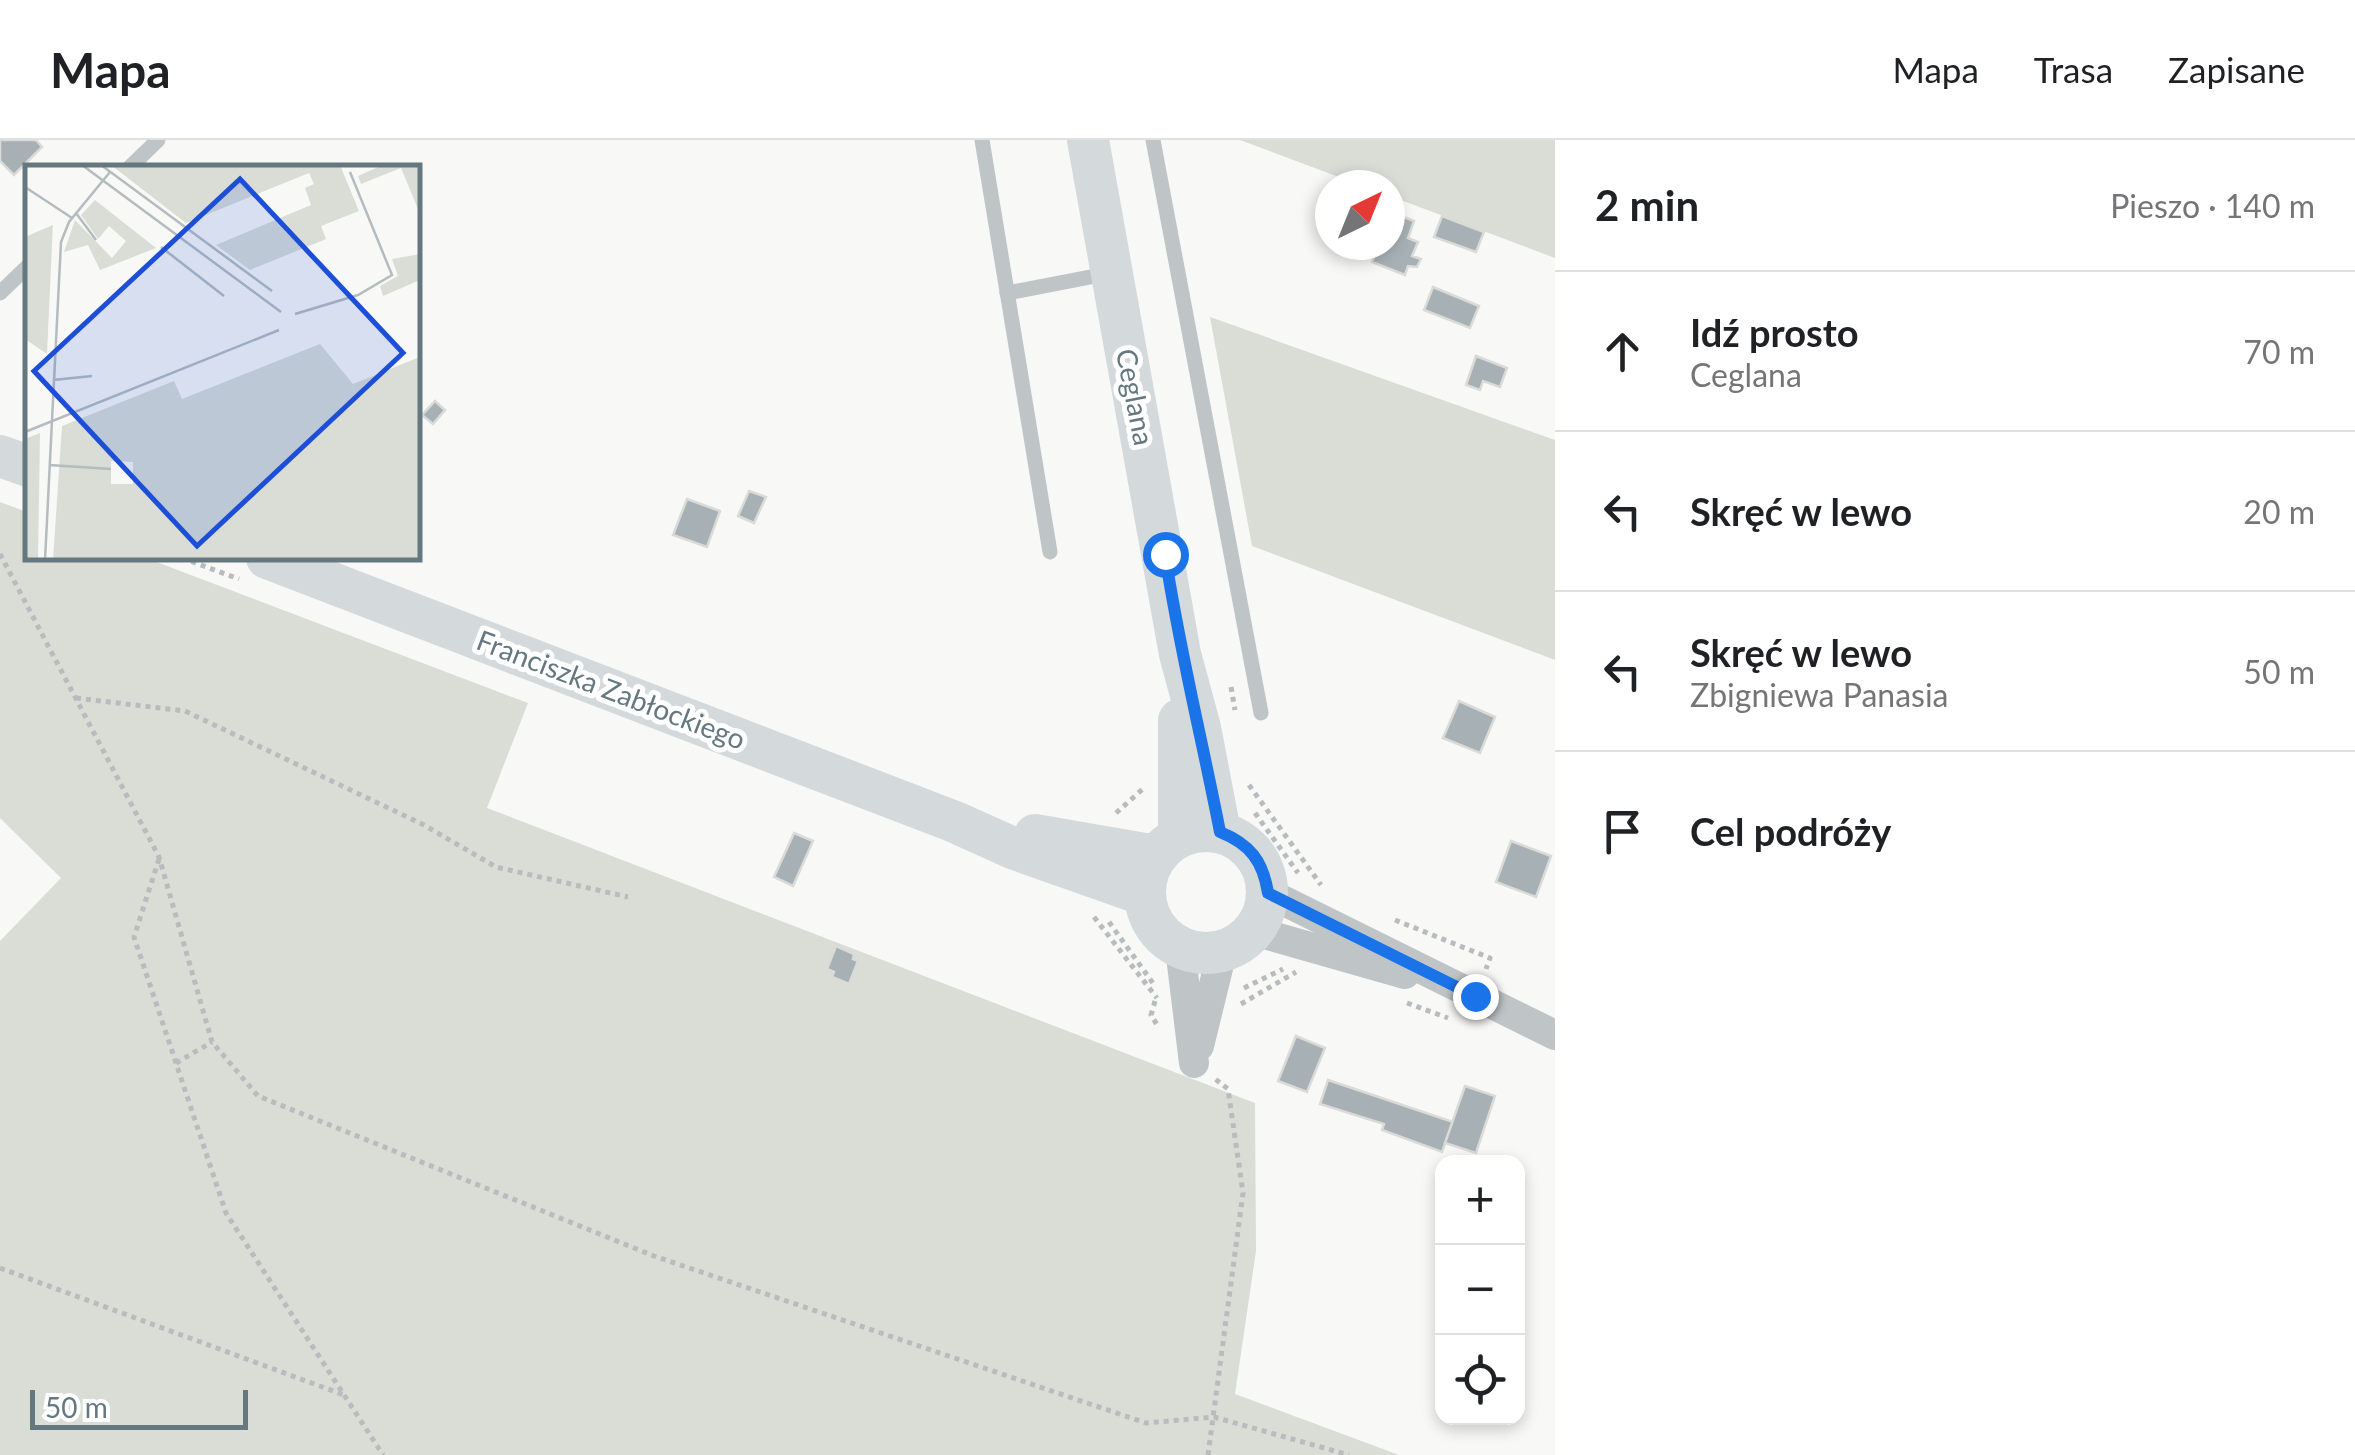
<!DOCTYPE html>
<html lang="pl">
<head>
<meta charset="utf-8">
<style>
	:root { --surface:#fff; --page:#f2f2f2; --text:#202124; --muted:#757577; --line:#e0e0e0 }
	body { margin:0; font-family:Lato,sans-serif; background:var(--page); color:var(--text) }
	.controls { position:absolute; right:30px; bottom:30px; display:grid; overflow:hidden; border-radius:20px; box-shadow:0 5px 15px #0003 }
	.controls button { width:90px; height:90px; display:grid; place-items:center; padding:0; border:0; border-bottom:2px solid var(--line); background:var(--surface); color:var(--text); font:50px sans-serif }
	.compass { position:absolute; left:1315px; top:30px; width:90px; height:90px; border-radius:50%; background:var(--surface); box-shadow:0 5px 15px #0003; rotate:43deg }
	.scale { position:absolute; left:30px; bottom:25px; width:218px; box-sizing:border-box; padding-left:10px; border:5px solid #65777f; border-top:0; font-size:28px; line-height:35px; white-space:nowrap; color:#65777f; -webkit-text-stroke:8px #fff; paint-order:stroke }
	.stop { position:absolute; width:30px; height:30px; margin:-22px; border:8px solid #1a73e8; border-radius:50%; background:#fff }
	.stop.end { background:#1a73e8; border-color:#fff; box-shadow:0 2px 10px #0008 }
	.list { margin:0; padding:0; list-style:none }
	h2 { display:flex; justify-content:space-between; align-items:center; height:130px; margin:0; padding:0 40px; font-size:42px }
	h2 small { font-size:32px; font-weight:400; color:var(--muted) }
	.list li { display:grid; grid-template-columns:65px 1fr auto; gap:30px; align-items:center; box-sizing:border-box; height:160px; padding:0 40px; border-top:2px solid var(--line) }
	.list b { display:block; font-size:38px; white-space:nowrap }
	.list p { margin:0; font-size:32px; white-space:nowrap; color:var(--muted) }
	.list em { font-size:32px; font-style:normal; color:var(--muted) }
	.icon { flex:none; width:55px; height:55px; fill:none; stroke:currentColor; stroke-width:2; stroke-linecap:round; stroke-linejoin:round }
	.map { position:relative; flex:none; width:1555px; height:1315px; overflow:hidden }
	header { display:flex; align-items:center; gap:60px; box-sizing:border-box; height:140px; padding:0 50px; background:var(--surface); border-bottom:2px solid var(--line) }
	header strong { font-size:48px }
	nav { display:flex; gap:55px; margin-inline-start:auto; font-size:35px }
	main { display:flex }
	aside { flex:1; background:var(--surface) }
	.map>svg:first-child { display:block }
</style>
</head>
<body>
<header>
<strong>Mapa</strong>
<nav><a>Mapa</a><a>Trasa</a><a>Zapisane</a></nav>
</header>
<main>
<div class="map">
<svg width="1555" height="1315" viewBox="0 0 1555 1315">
	<rect width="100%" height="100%" fill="#f8f8f6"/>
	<g fill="#d9ddd5">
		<path d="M1240 0H1555V118L1390 56V45H1360Z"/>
		<path d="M1210 177 1555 300V520L1252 406Z"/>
		<path d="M0 362 27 372 28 418H146L528 563 487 668 1255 963 1256 1111 1235 1254 1399 1315H0V801L61 738 0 678Z"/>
	</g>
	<g fill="#a7b1b5" stroke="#dadad8" stroke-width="2.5">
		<path d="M0 0H36L42 7 14 35 0 21Z"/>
		<path d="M1391 72 1414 81 1408 98 1418 102 1412 116 1421 119 1417 127 1408 126 1405 135 1372 122 1378 105H1390Z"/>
		<path d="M1442 76 1484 92 1476 112 1434 97Z"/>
		<path d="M1433 147 1479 166 1470 188 1424 170Z"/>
		<path d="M1476 216 1507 228 1500 247 1483 241 1480 250 1466 245Z"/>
		<path d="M435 261 445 270 433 284 422 275Z"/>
		<path d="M749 351 766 357 754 383 738 376Z"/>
		<path d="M687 359 720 371 707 407 673 395Z"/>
		<path d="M1459 561 1495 577 1480 613 1443 598Z"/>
		<path d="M794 693 813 701 793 746 774 737Z"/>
		<path d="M1511 701 1551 716 1536 757 1496 742Z"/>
		<path d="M836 806 854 814 853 819 858 821 849 844 832 837 834 832 827 829Z"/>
		<path d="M1296 896 1325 908 1307 952 1278 941Z"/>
		<path d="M1328 940 1453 982 1442 1012 1382 990 1384 984 1320 964Z"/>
		<path d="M1465 946 1495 956 1476 1013 1445 1003Z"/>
	</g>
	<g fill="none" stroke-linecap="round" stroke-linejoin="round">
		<g stroke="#b8bcbe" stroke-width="5" stroke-dasharray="5 5" stroke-linecap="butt">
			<path d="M0 414 159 717 212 902 258 956 654 1116 1146 1283 1214 1277 1349 1315"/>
			<path d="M182 418 239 439"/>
			<path d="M1231 547 1235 570"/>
			<path d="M76 558 185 571 424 685 496 727 628 757"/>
			<path d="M1249 645 1321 745"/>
			<path d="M1116 673 1145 647"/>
			<path d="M1255 673 1298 733"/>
			<path d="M159 719 134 797 226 1073 383 1315"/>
			<path d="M1094 777 1157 858"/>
			<path d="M1395 780 1490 818 1486 829"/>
			<path d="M1109 782 1155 846"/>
			<path d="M1244 848 1283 829"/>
			<path d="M1155 861 1151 875 1159 888"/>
			<path d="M1407 863 1448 878"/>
			<path d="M1241 864 1296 832"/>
			<path d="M176 923 212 902"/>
			<path d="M0 1128 344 1255"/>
			<path d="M1208 1315 1243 1053 1228 949 1214 938"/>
		</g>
		<g stroke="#bfc5c7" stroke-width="15">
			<path d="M982 0 1050 412"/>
			<path d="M1153 0 1261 573"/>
			<path d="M129 28 158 0"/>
			<path d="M0 153 28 126"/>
			<path d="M1007 153 1111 133"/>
		</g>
		<g stroke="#bfc5c7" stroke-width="30">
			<path d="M1268 753 1555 895"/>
			<path d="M1254 791 1405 834"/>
			<path d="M1180 808 1194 923"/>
			<path d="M1199 906 1222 812"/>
		</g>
		<g stroke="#d4d9db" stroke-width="42">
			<path d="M1088 0 1180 514 1200 588 1220 692"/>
			<path d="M0 316 28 326"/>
			<path d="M267 418 955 682 1015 709 1145 755"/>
			<path d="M1179 580V696"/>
			<circle cx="1206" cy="752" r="61"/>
			<path d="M1035 695 1156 716"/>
		</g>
	</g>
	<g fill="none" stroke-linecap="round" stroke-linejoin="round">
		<path stroke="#1a73e8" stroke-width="12" d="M1165 414C1179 508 1202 599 1220 692 1250 704 1263 721 1268 753L1475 856"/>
	</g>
	<g text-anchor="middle" stroke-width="10" stroke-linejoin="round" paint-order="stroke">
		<g font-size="28" fill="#65777f" stroke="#fff">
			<text transform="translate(1135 257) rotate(79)" y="10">Ceglana</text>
			<text transform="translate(611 550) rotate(21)" y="10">Franciszka Zabłockiego</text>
		</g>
	</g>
	<g transform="translate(25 25)">
		<rect width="395" height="395" fill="#f8f8f6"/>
		<path d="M86 0H315L334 46 296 61 301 74 225 105 191 80 286 40 280 23 289 19 284 8 161 58ZM358 0H395V49L376 3 336 19 333 11ZM70 35 131 83 75 105 63 80 39 87 50 55 87 93 101 76 84 61 73 74 56 50ZM28 60 27 79 22 189 0 174V72ZM395 89V115L358 131 355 121 373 111 367 94ZM295 179 328 219 395 192V395H28L37 261 149 216 157 234ZM86 296 108 297V319H86ZM15 268 13 395H0V274Z" fill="#d9ddd5" fill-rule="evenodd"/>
		<path fill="none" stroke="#b4bcbf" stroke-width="2.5" d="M57 0 256 147M76 0 247 126M0 22 47 53M51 48 71 75M136 82 199 131M270 149 333 130 367 110 325 7M28 215 67 211M0 267 254 165M24 300 86 304M20 395 36 77 44 57 85 7"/>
		<path fill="#1d4ed8" fill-opacity="0.15" stroke="#1d4ed8" stroke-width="5" d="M215 14 378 188 172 381 9 206Z"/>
		<rect width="395" height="395" fill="none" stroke="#65777f" stroke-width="5"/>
	</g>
</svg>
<div class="controls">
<button>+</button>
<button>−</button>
<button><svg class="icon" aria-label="locate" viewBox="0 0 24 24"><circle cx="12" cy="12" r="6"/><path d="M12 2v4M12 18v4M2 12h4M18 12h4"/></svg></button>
</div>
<svg class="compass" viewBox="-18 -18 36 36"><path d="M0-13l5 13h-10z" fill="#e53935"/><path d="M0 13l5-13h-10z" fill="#757577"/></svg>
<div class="scale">50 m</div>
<div class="stop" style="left:1165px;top:414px"></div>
<div class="stop end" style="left:1475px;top:856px"></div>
</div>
<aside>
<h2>2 min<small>Pieszo · 140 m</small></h2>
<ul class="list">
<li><svg class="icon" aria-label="ahead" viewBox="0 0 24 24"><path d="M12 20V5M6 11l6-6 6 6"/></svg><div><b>Idź prosto</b><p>Ceglana</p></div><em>70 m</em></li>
<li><svg class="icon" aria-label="left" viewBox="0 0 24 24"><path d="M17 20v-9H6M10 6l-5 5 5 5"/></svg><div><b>Skręć w lewo</b></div><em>20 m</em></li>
<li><svg class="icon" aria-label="left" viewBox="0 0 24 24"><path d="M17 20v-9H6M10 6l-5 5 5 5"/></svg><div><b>Skręć w lewo</b><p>Zbigniewa Panasia</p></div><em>50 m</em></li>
<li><svg class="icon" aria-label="arrive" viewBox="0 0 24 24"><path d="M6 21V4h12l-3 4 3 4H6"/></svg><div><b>Cel podróży</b></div></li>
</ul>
</aside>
</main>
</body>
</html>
